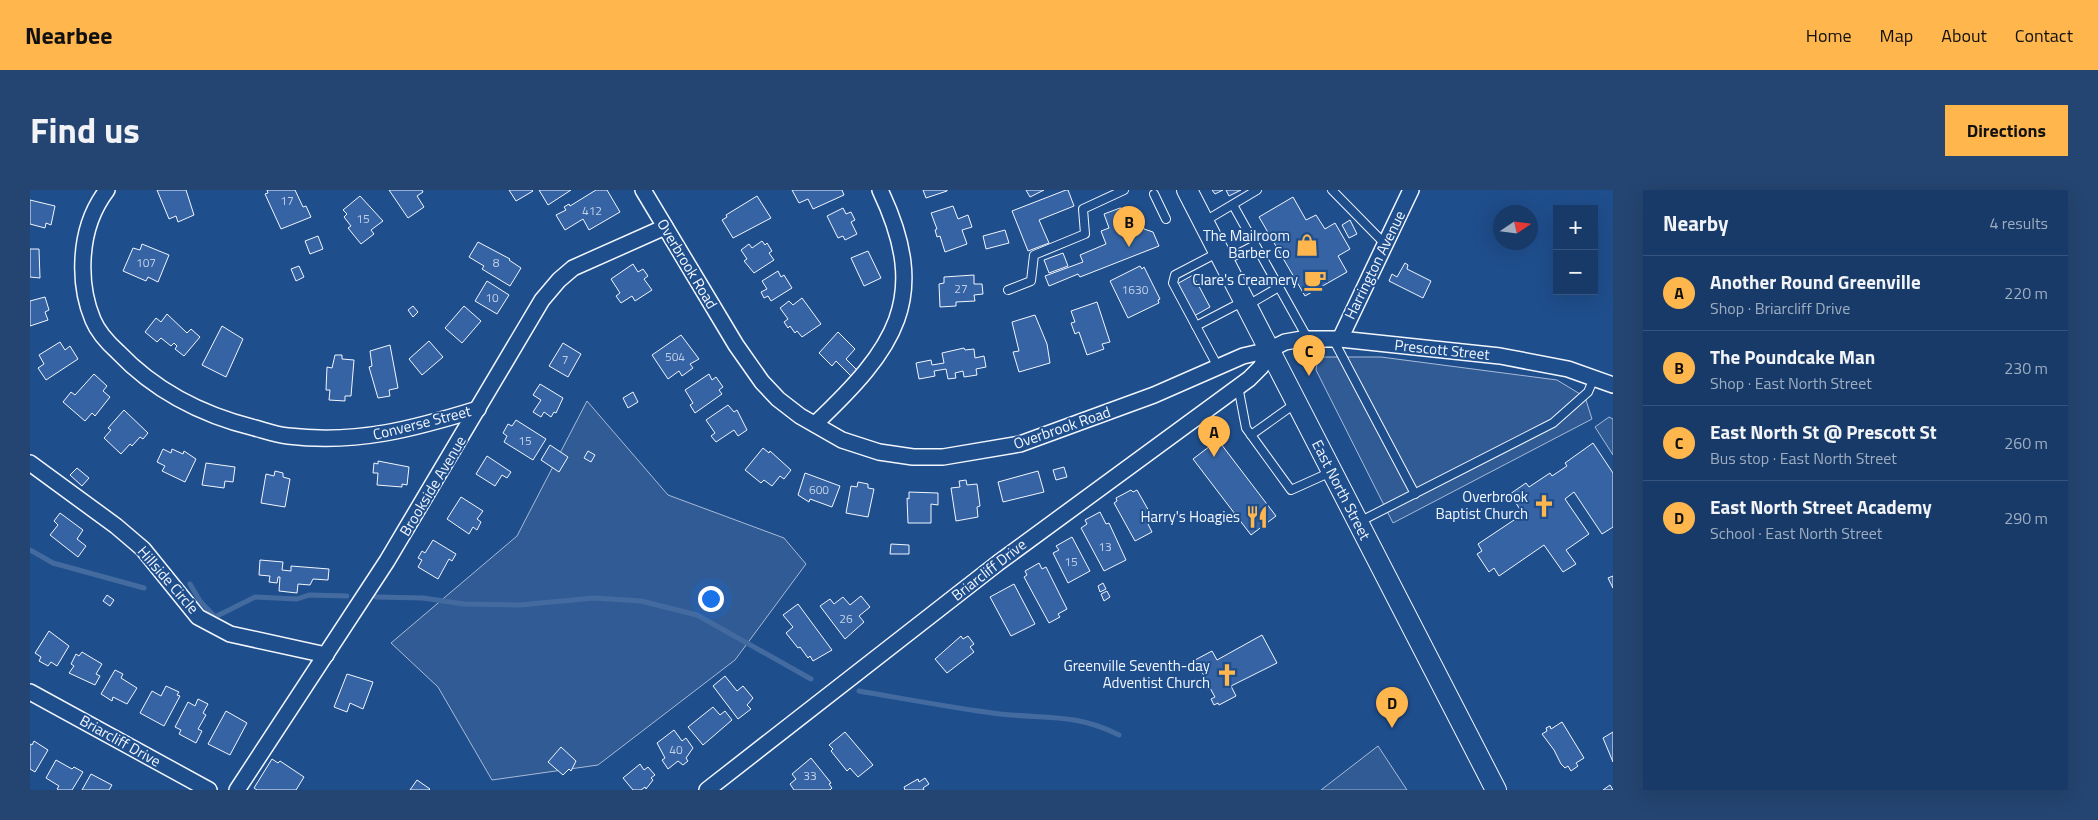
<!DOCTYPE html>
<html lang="en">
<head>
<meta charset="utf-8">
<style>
	:root { --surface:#173a69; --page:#244571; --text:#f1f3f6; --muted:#9eadc0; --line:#36547d; --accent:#ffb74d }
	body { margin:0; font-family:"Titillium Web",sans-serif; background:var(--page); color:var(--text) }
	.controls { position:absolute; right:15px; top:15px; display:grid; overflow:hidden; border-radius:0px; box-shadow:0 5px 20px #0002 }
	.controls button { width:45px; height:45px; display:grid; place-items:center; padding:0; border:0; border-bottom:1px solid var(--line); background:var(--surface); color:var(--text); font:25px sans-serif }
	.compass { position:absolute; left:1463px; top:15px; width:45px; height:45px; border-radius:50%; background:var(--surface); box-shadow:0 5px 20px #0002; rotate:77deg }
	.you { position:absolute; left:680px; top:408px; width:18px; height:18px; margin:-12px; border:4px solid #fff; border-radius:50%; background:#1a73e8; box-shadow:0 0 0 8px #1a73e833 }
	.badge { display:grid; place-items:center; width:32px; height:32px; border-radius:50%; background:var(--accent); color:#111; font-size:16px; font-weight:700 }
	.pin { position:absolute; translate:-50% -41px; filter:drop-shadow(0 1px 2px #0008) }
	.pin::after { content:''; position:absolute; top:26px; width:18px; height:15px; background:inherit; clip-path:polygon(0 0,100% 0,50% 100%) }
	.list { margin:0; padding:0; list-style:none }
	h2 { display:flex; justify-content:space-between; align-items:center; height:65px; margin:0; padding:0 20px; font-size:21px }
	h2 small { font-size:16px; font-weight:400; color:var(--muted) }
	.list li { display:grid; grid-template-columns:32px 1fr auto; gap:15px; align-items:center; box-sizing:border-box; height:75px; padding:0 20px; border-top:1px solid var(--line) }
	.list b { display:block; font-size:19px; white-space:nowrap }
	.list p { margin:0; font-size:16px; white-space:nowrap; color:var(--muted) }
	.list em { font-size:16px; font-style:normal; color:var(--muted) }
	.map { position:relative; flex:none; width:1583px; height:600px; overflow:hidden; border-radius:0px }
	header { display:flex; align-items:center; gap:30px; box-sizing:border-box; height:70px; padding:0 25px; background:var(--accent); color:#111 }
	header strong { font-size:24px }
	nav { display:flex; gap:28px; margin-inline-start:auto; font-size:18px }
	.intro { display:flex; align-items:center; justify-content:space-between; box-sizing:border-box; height:120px; padding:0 30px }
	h1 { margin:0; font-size:35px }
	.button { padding:12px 22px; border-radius:0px; background:var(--accent); color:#111; font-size:18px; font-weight:700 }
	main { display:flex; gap:30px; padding:0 30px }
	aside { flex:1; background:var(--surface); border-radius:0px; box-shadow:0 5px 20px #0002 }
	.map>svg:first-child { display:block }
</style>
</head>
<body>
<header>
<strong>Nearbee</strong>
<nav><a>Home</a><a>Map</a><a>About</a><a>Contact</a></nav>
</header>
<div class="intro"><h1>Find us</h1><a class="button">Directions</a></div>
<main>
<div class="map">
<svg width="1583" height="600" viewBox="0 0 1583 600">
	<rect width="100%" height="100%" fill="#1f4e8c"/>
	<g fill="#305b95" stroke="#a8bbd7">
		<path d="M1288 167H1351L1527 190 1555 207 1562 229 1363 333 1286 180Z"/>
		<path d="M557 211 638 305 754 348 776 374 705 470 568 575 462 590 408 497 361 453 487 346Z"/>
		<path d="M1579 227 1583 229V265L1565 237Z"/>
		<path d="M1348 556 1377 600H1291Z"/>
	</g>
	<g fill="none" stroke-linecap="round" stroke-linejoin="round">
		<g stroke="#446ba0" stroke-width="5">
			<path d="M0 360 23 373 114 398"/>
			<path d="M160 394 170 411 185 427 225 407 267 409 279 405 317 406"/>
			<path d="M346 407 393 408 434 414 490 415 564 408 611 411 667 425 781 489"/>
			<path d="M829 501C876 509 923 518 970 524 1015 529 1046 523 1089 545"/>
		</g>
	</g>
	<g fill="#3563a3" stroke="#f2f6ff">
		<path d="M127 0H156L164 25 148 32 146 26 139 29Z"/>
		<path d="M237 0H265L273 17 276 16 281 27 251 39 235 4 238 3Z"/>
		<path d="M359 0H392L393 2 387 6 394 17 378 28Z"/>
		<path d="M479 0H502L503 1 486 11Z"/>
		<path d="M509 0H541L518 15Z"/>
		<path d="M566 0H577L590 22 559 40 553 29 535 40 526 25 536 20 534 17 539 14 540 16Z"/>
		<path d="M762 0H812L814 5 783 19 778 9 769 13Z"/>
		<path d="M893 0H917V1L896 8Z"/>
		<path d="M996 0H1014L1000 7Z"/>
		<path d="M1036 0H1038L1044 16 1009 30 1019 53 998 61 982 21Z"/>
		<path d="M1182 0H1193L1185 4Z"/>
		<path d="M1196 0H1211L1199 6Z"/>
		<path d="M330 6 353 31 341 40 344 44 331 54 318 38 321 36 314 27 317 24 313 20Z"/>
		<path d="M727 6 741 28 703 48 692 30 697 27 696 25Z"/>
		<path d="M1263 7 1276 30 1286 25 1295 39 1305 33 1320 59 1308 66 1317 82 1275 106 1229 27Z"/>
		<path d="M0 10 25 16 21 35 16 33 15 38 0 34Z"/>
		<path d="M923 16 928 29 938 25 942 37 932 40 937 54 915 62 910 46 907 47 905 40 907 39 901 23Z"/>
		<path d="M813 18 816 24 821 22 825 30 821 32 827 44 815 50 813 46 808 48 797 26Z"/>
		<path d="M1090 18 1098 20 1103 35 1107 33 1113 35 1114 39 1123 42 1129 56 1050 87 1048 84 1019 96 1015 86 1053 72 1050 65 1076 54 1071 41 1079 38 1074 24Z"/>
		<path d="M1320 30 1327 44 1319 48 1312 35Z"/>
		<path d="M975 40 979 53 956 59 953 46Z"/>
		<path d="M288 46 293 59 280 64 275 51Z"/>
		<path d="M732 51 735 55 737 53 742 61 739 63 744 70 724 83 714 71 717 69 711 60 719 54 722 58Z"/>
		<path d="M448 52 480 69 479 70 491 78 480 96 452 79 454 76 439 67Z"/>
		<path d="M112 54 139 65 128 92 118 87 116 91 93 81 103 58 110 60Z"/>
		<path d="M0 59H9L10 88 0 87Z"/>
		<path d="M838 61 851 88 834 96 821 68Z"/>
		<path d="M1033 63 1038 76 1019 83 1014 70Z"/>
		<path d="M1375 73 1378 75 1377 79 1401 91 1393 108 1359 91 1362 84 1367 87Z"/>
		<path d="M603 74 608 82 613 79 618 86 614 89 622 100 605 111 602 106 591 113 586 106 590 103 581 89Z"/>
		<path d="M269 76 274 87 266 91 261 79Z"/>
		<path d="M1110 76 1112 79 1114 77 1130 109 1128 110 1129 113 1098 128 1080 91Z"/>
		<path d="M748 81 751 87 754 85 762 98 741 111 738 106 734 108 731 102 737 99 732 91Z"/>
		<path d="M944 85V94H952L953 104 944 105 945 111 926 112V116L910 117 909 94 914 93V87Z"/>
		<path d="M1163 85 1180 117 1164 126 1147 94Z"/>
		<path d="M457 91 479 105 467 124 445 111Z"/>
		<path d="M15 107 19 120 15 122 18 130 0 136V111Z"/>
		<path d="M772 108 791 134 772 147 767 141 765 143 760 136 758 138 754 132 758 129 750 118 759 111 763 115Z"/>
		<path d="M1067 112 1080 152 1072 154 1074 159 1057 165 1049 142 1045 144 1041 133 1045 132 1041 121Z"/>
		<path d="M383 116 388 122 383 127 378 120Z"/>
		<path d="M434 116 451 131 432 153 415 138Z"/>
		<path d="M137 124 157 143 161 139 170 147 154 166 145 159 147 156 144 153 141 156 131 148 127 152 115 142 126 128 131 132Z"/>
		<path d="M1005 125 1017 154 1020 173 989 182 983 162 989 161 982 132Z"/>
		<path d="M192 136 213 149 196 187 172 175Z"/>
		<path d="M808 142 825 159 816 169 827 180 821 186 806 171 802 176 789 163Z"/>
		<path d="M651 145 669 169 660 174 663 178 652 186 649 181 638 189 622 165Z"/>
		<path d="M399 151 413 167 392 185 379 169Z"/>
		<path d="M30 152 35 160 40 156 48 169 16 190 8 178 14 174 9 165Z"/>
		<path d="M533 153 551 164 538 187 519 176Z"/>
		<path d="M360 155 368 198 359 200 360 206 348 208 339 177 342 176 340 161Z"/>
		<path d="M934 158 935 160 944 159 945 168 954 166 956 177 946 179 947 185 934 187 933 181 925 183 926 188 918 189 916 179 904 181 905 186 889 189 886 173 901 170 902 175 914 173 912 163Z"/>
		<path d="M305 165H312V169L324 170 321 206H315V211L299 210 300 200H296L297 177 302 178Z"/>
		<path d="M64 184 77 196 73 201 80 207 65 226 62 223 55 231 33 212 41 202 45 205Z"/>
		<path d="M679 184 682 190 686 187 693 197 689 200 692 204 665 223 660 215 663 213 655 200Z"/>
		<path d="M510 194 533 208 526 223 524 222 521 227 514 222 511 227 503 222 511 210 503 205Z"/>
		<path d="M603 202 608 212 598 218 593 208Z"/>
		<path d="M698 215 704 222 707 220 717 240 708 246 704 240 686 252 681 246 685 243 676 230Z"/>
		<path d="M94 220 118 243 113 249 110 247 102 256 100 254 91 264 74 248 81 240 78 238Z"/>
		<path d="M486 230 516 249 503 270 474 252 477 246 473 243 478 234 482 236Z"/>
		<path d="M1188 250 1246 326 1221 345 1163 269Z"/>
		<path d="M1563 253 1583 283V337L1572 344 1544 302 1535 309 1559 344 1536 360 1546 374 1533 382 1514 355 1469 386 1464 378 1459 382 1447 364 1452 361 1448 354 1493 324 1480 304 1496 293 1499 297 1520 283 1522 286 1537 276 1535 273Z"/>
		<path d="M520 255 538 267 529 282 511 270Z"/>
		<path d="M733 258 739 263 740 261 761 280 754 289 750 286 742 296 734 290 731 293 715 280Z"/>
		<path d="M133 259 141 263 142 259 153 264 154 261 166 269 155 292 132 281 135 276 127 272Z"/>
		<path d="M558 261 565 265 561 272 554 268Z"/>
		<path d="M457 266 481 282 477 288 472 285 465 296 446 284Z"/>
		<path d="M348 271 379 277 377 295 372 294V297L347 295 348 283H343L344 273 348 274Z"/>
		<path d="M176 273 205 277 203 292 195 291 194 298 172 295Z"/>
		<path d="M1034 277 1037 287 1026 290 1023 280Z"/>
		<path d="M47 278 59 288 52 296 40 285Z"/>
		<path d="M245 281 253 283V287L260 289 255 317 231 313 236 284 244 286Z"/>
		<path d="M1008 281 1014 302 973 312 968 292Z"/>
		<path d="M775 283 810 296 802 317 780 309 779 312 768 305Z"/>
		<path d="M936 290 937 295 947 294 950 316 947 317 948 327 926 331 921 298 930 297 929 291Z"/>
		<path d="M828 292 838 294V298L844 299 838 327 816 323 821 296 827 297Z"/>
		<path d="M1101 300 1103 302 1107 300 1124 330 1118 334 1122 342 1105 351 1084 313 1087 311 1086 308Z"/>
		<path d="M879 302 908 303V315L901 314V333H878L877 308 879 309Z"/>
		<path d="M431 307 453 321 447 329 451 332 447 340 443 337 439 344 417 329Z"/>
		<path d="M1070 322 1076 334 1079 333 1096 370 1074 381 1051 338 1057 334 1055 330Z"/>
		<path d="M30 323 53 340 47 349 56 356 48 367 20 345 28 335 24 331Z"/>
		<path d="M1042 347 1060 381 1038 393 1023 363 1029 360 1026 356Z"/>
		<path d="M403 350 426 364 422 371 419 369 408 389 388 377 392 370 388 368 392 361 395 363Z"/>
		<path d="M861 354 879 355V364H860Z"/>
		<path d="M230 370 253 372 252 380 261 381V376L299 379 298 390 283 389 280 395 268 394 267 403 249 401 250 387H248L247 393 239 392 240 386 229 385Z"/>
		<path d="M1009 373 1012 379 1016 377 1037 419 1028 424 1030 427 1019 433 994 387 997 385 995 381Z"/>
		<path d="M1583 386V398L1578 388Z"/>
		<path d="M1073 393 1076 399 1070 402 1068 396Z"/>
		<path d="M984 394 1005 434 981 446 960 407Z"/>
		<path d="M1077 401 1080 407 1074 411 1071 404Z"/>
		<path d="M77 405 84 410 80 416 73 411Z"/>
		<path d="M831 406 840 417 829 426 834 432 815 449 790 416 800 409 804 414 813 407 820 415Z"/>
		<path d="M768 414 802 460 783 471 780 466 778 468 770 457 768 458 756 443 763 437 753 425Z"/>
		<path d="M19 441 39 456 27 476 21 472 18 476 9 471 11 467 5 463Z"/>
		<path d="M1232 445 1247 473 1201 496 1206 506 1189 515 1188 513 1184 515 1181 509 1185 507 1180 498 1177 499 1173 493 1177 491 1165 470 1182 461 1187 470Z"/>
		<path d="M931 446 933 449 938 446 944 454 940 457 944 462 917 483 905 469Z"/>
		<path d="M52 462 72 474 66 484 70 486 65 495 39 483 44 476 41 474 46 464 49 466Z"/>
		<path d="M85 480 93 484 91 488 107 498 97 514 83 507 82 511 71 504Z"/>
		<path d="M317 484 343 492 333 519 320 513 317 522 304 517Z"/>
		<path d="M695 486 707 501 713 496 723 508 717 515 721 519 708 529 683 496Z"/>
		<path d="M136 496 149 502 147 505 150 506 134 536 110 523 122 501 131 506Z"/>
		<path d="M168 509 178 514 173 523 176 525 168 539 172 541 166 553 149 544 151 540 145 537 158 512 165 516Z"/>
		<path d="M683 517 690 525 695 521 702 530 673 555 658 537Z"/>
		<path d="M196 521 217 533 200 565 178 554Z"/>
		<path d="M1532 532 1554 568 1546 573 1548 576 1541 581 1538 576 1535 578 1531 574 1524 560 1512 544 1517 541 1516 538 1520 536 1521 539Z"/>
		<path d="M644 540 652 551 656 548 663 558 656 568 658 571 653 575 648 571 638 579 632 570 635 568 627 553Z"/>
		<path d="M815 542 843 575 828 587 820 578 817 581 801 561 803 559 799 555Z"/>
		<path d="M1583 542V572L1573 548Z"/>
		<path d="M4 551 18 560 5 582 0 579V554L2 555Z"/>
		<path d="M531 557 546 571 541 581 539 579 533 585 518 572Z"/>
		<path d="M781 568 801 593 799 594 802 598 800 600H764L760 594 766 589 762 584Z"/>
		<path d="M242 569 248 573 250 571 274 587 266 600H227L224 598Z"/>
		<path d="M26 570 42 579 44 577 53 582 42 600H29L27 599 29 596 16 588Z"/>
		<path d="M610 574 614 580 618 577 625 585 621 588 623 590 616 599 615 597 611 600H603L593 588Z"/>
		<path d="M61 584 82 595 79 600H52Z"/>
		<path d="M895 588 899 594 893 598 894 600H875L874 597 888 589 889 592Z"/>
		<path d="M387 590 400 599 399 600H380Z"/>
		<path d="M1580 595 1583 600H1573Z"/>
	</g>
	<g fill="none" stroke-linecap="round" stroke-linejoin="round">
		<defs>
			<g id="service">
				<path d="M1302 0 1355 54"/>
				<path d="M1124 4 1136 29"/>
				<path d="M1203 15 1278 149"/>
				<path d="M1175 31 1227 0"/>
				<path d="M1194 71 1225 55"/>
				<path d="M978 100 1001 91 1004 65 1055 44 1053 19 1094 0"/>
				<path d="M1218 115 1249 97"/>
				<path d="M1166 136 1214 111"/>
				<path d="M1303 149 1385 304"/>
				<path d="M1188 177 1143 93 1145 85 1189 62"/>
				<path d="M1208 196 1216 238 1261 300 1301 282"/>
				<path d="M1221 245 1266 213"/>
				<path d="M1329 332 1523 233 1558 202 1564 188"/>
			</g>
			<g id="minor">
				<path d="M77 0C61 21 54 44 53 70 52 90 55 111 63 130 68 142 78 153 88 162 126 202 172 225 225 238 236 241 247 245 258 246 328 254 383 239 448 219"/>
				<path d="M613 0 706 155 732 192 748 209 770 226 812 250 849 262 883 267H913L990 254 1124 205 1213 166 1239 160 1255 152 1272 149H1310L1470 166 1538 179 1583 195"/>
				<path d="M1310 149 1381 0"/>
				<path d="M785 234C864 159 902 109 850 0"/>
				<path d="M0 273 86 336 113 359 168 427 200 444 296 465"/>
				<path d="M0 502 179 600"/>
				<path d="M207 600 357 371 512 110 529 90 543 78 635 37"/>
				<path d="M677 600 968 373 1219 189 1231 177 1239 160"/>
			</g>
			<path id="secondary" d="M1157 0 1466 600"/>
		</defs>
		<use href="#service" stroke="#f2f6ff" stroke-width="10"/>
		<use href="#minor" stroke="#f2f6ff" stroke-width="18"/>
		<use href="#secondary" stroke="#f2f6ff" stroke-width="22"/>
		<use href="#service" stroke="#1f4e8c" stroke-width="8"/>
		<use href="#minor" stroke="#1f4e8c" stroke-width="15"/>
		<use href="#secondary" stroke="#1f4e8c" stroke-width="20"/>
	</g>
	<defs>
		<symbol id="shop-bare" viewBox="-9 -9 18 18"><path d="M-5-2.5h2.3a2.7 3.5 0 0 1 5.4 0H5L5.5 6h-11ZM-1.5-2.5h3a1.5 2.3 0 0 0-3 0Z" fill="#ffb74d" stroke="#1f4e8c" stroke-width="2.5" paint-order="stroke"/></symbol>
		<symbol id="cafe-bare" viewBox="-9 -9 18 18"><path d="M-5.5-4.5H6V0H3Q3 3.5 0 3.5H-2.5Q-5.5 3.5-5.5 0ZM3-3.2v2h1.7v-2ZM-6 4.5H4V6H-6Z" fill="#ffb74d" stroke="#1f4e8c" stroke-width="2.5" paint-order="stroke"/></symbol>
		<symbol id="church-bare" viewBox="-9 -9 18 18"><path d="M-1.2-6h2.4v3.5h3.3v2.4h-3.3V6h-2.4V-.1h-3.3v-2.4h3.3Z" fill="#ffb74d" stroke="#1f4e8c" stroke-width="2.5" paint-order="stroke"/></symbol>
		<symbol id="restaurant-bare" viewBox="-9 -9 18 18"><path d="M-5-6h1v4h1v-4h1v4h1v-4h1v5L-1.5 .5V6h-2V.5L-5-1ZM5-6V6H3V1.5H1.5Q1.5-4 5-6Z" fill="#ffb74d" stroke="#1f4e8c" stroke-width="2.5" paint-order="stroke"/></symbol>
	</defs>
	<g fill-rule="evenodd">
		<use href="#shop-bare" x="1261" y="39" width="32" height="32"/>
		<use href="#cafe-bare" x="1269" y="74" width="32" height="32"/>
		<use href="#church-bare" x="1498" y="300" width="32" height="32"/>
		<use href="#restaurant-bare" x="1211" y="311" width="32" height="32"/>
		<use href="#church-bare" x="1181" y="469" width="32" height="32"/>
	</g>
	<g text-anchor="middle" stroke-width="4" stroke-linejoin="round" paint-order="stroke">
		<g font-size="12" fill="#c3d1e8">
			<text x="257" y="15">17</text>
			<text x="562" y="25">412</text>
			<text x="333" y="33">15</text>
			<text x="116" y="77">107</text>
			<text x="466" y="77">8</text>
			<text x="931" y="103">27</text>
			<text x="1105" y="104">1630</text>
			<text x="462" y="112">10</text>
			<text x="645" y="171">504</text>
			<text x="535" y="174">7</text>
			<text x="495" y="255">15</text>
			<text x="789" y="304">600</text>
			<text x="1075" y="361">13</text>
			<text x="1041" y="376">15</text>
			<text x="816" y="433">26</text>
			<text x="646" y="564">40</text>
			<text x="780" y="590">33</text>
		</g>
		<g font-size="15" fill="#f2f6ff" stroke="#1f4e8c" text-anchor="end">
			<text x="1260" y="51">The Mailroom<tspan x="1260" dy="17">Barber Co</tspan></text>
			<text x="1268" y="95">Clare's Creamery</text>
			<text x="1498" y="312">Overbrook<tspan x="1498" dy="17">Baptist Church</tspan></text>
			<text x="1210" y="332">Harry's Hoagies</text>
			<text x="1180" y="481">Greenville Seventh-day<tspan x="1180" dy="17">Adventist Church</tspan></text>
		</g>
		<g font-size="15" fill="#f2f6ff" stroke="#1f4e8c">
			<text transform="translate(657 74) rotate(59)" y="5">Overbrook Road</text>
			<text transform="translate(1345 75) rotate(-64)" y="5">Harrington Avenue</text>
			<text transform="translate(1412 160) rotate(6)" y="5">Prescott Street</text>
			<text transform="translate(392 233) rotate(-14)" y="5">Converse Street</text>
			<text transform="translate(1032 238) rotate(-19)" y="5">Overbrook Road</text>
			<text transform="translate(403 296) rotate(-59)" y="5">Brookside Avenue</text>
			<text transform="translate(1311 300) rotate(63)" y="5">East North Street</text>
			<text transform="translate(959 380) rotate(-38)" y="5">Briarcliff Drive</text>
			<text transform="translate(138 390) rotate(49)" y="5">Hillside Circle</text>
			<text transform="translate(90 551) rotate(29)" y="5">Briarcliff Drive</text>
		</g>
	</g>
</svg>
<div class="controls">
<button>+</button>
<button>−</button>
</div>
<svg class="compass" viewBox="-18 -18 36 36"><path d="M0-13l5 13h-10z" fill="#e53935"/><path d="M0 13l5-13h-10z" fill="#9eadc0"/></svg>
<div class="you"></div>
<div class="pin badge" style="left:1184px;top:267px">A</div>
<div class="pin badge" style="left:1099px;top:57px">B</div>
<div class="pin badge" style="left:1279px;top:186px">C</div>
<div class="pin badge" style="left:1362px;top:538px">D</div>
</div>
<aside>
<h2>Nearby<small>4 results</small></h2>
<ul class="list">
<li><span class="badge">A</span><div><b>Another Round Greenville</b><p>Shop · Briarcliff Drive</p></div><em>220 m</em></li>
<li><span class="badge">B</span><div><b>The Poundcake Man</b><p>Shop · East North Street</p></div><em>230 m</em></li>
<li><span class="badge">C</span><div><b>East North St @ Prescott St</b><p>Bus stop · East North Street</p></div><em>260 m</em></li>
<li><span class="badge">D</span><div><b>East North Street Academy</b><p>School · East North Street</p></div><em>290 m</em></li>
</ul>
</aside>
</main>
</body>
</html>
